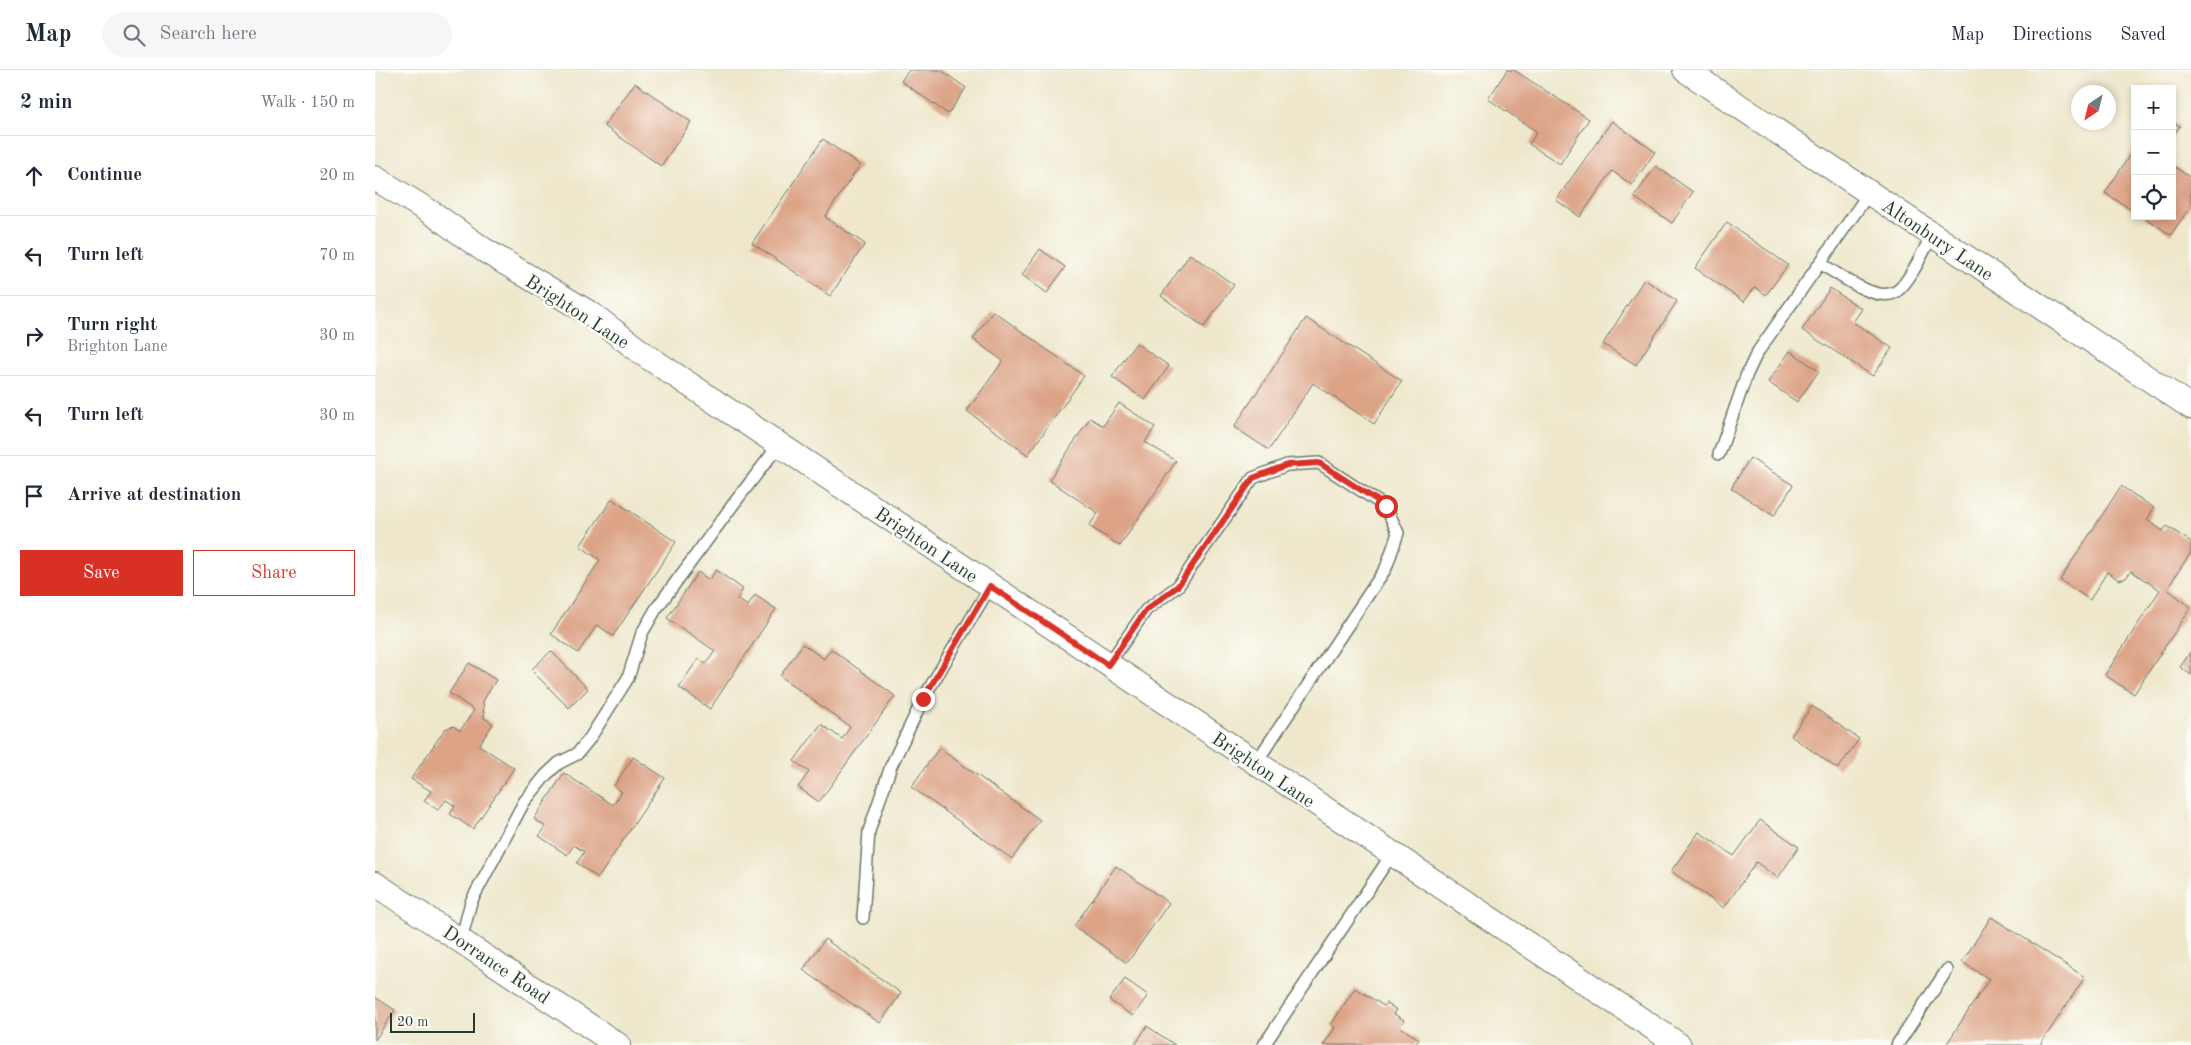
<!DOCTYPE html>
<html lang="en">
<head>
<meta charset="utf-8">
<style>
	:root { --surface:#fff; --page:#f6f6f7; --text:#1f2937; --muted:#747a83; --line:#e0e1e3; --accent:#d93025 }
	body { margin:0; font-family:"Old Standard TT",serif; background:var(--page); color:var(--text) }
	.controls { position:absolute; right:15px; top:15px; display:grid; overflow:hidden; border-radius:0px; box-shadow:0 2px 8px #0003 }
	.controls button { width:45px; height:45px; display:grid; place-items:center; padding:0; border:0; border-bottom:1px solid var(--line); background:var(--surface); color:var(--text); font:25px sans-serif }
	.compass { position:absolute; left:1696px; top:15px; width:45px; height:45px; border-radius:50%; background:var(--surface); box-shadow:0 2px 8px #0003; rotate:215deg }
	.scale { position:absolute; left:15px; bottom:12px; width:85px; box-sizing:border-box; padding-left:5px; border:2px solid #1f3d34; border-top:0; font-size:14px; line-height:18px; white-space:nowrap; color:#1f3d34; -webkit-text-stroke:4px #fdfcf7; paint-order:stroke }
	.stop { position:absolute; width:15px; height:15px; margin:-11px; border:4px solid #d93025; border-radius:50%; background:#fff }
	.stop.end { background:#d93025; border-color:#fff; box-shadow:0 1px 5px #0008 }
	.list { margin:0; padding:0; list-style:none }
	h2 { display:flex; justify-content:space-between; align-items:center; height:65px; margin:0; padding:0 20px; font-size:21px }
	h2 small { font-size:16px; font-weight:400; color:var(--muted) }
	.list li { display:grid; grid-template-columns:32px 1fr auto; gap:15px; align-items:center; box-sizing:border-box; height:80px; padding:0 20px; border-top:1px solid var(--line) }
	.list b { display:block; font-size:19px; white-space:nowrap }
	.list p { margin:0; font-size:16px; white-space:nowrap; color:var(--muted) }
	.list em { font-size:16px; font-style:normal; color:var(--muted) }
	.actions { display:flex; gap:10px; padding:15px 20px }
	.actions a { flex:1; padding:11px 0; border:1px solid var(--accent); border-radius:0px; text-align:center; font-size:18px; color:var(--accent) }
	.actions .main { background:var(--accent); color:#fff }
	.icon { flex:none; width:28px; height:28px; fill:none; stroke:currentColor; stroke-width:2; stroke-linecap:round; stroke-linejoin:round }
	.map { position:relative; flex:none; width:1816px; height:975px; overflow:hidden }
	header { display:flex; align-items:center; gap:30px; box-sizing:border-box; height:70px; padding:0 25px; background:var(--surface); border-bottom:1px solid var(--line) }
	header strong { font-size:24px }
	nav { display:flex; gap:28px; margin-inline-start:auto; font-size:18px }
	.search { width:350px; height:45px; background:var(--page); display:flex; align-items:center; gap:12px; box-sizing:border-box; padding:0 18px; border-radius:28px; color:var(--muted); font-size:19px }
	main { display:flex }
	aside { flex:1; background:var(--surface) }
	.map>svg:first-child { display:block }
</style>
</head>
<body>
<header>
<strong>Map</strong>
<div class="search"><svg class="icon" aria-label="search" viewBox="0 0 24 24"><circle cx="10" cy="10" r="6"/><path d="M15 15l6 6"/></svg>Search here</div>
<nav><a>Map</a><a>Directions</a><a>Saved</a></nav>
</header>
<main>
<aside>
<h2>2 min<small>Walk · 150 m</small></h2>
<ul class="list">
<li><svg class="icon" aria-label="ahead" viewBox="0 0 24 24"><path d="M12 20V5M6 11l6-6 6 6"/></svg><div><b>Continue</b></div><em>20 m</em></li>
<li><svg class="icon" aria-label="left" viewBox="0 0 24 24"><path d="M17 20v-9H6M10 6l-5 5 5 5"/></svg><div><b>Turn left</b></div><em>70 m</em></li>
<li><svg class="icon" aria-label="right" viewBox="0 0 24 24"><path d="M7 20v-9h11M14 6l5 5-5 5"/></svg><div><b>Turn right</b><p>Brighton Lane</p></div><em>30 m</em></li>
<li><svg class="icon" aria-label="left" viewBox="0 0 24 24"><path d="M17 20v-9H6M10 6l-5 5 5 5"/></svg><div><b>Turn left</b></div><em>30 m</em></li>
<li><svg class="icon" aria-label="arrive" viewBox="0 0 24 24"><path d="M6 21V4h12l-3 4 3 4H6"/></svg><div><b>Arrive at destination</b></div></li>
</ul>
<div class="actions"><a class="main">Save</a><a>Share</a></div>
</aside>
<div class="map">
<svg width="1816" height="975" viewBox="0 0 1816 975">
	<rect width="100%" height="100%" fill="#fdfcf7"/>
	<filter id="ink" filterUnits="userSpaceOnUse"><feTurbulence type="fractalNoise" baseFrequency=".02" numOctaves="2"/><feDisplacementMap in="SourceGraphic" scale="10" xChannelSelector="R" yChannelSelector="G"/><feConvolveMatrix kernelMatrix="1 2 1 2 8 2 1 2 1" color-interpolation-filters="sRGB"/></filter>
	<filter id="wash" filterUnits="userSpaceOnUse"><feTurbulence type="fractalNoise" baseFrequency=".0096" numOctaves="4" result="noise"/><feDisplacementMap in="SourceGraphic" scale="20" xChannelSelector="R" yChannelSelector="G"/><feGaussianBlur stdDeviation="1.12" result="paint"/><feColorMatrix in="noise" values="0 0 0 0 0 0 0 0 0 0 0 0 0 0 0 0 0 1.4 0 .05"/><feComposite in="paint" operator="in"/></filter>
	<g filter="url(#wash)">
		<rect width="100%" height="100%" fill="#eee7cb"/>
		<g id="blocks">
			<g fill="#dca386">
				<path d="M534 0H566L591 18 573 44 526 11Z"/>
				<path d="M1132 0H1139L1214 49 1185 94 1154 74 1162 62 1113 29Z"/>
				<path d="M260 13 316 52 286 96 229 56Z"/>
				<path d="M1237 51 1280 82 1257 115 1237 101 1205 147 1181 130Z"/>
				<path d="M1797 52 1805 56 1797 68Z"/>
				<path d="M448 69 485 95 450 147 490 174 455 226 377 173Z"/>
				<path d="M1760 77V142L1730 123Z"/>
				<path d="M1797 95 1816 108V135L1796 165 1767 146H1797Z"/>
				<path d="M1281 96 1318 122 1297 153 1259 127Z"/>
				<path d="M1352 152 1413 195 1391 225 1380 217 1369 232 1320 198Z"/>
				<path d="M665 179 690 197 672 223 647 205Z"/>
				<path d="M815 184 859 215 829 257 786 226Z"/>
				<path d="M1269 209 1302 231 1261 295 1228 274Z"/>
				<path d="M1455 218 1487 239 1478 252 1517 278 1498 306 1427 260Z"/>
				<path d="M618 241 709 306 653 385 592 341 628 291 598 269Z"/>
				<path d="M931 248 1027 311 999 354 938 313 894 380 859 357Z"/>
				<path d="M761 273 794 296 770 330 737 307Z"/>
				<path d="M1415 281 1444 301 1422 332 1393 312Z"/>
				<path d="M744 333 780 357 770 372 801 391 745 476 714 456 723 443 674 410 715 348 728 356Z"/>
				<path d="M1375 388 1418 415 1399 446 1356 418Z"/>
				<path d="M1746 416 1779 438 1772 450 1788 461 1792 456 1816 472V482L1792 519 1816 537 1759 624 1730 605 1785 520 1756 501 1751 508 1744 510 1732 502 1715 530 1685 510Z"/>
				<path d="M237 429 301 472 238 566 222 555 203 583 176 564 225 490 205 476Z"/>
				<path d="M341 500 368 519 362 529 373 536 380 525 401 539 335 639 304 617 323 589 331 594 340 581 292 548 323 502 334 510Z"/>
				<path d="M428 574 449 589 456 579 520 626 444 732 423 717 434 702 419 691 446 654 467 669 475 657 405 606Z"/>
				<path d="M176 581 213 619 194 638 156 600Z"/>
				<path d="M1816 581V605L1805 597Z"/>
				<path d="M94 593 121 610 108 631 109 648 118 654 104 675 139 698 98 759 75 744 80 736 71 730 63 740 49 731 56 721 36 709 70 659 78 656 85 661 99 640 74 623Z"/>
				<path d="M1437 636 1484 669 1463 699 1416 666Z"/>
				<path d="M564 678 665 750 637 789 536 717Z"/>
				<path d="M258 687 290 708 223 808 202 793 209 782 199 775 192 785 164 766 171 757 159 749 189 703 238 735 247 722 239 716Z"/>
				<path d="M1385 750 1424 777 1403 808 1381 792 1349 838 1296 801 1324 762 1359 786Z"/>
				<path d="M741 796 794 833 752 893 699 856Z"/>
				<path d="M1616 847 1710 907 1665 975H1571L1614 909 1587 892Z"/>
				<path d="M450 869 526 923 505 953 428 900Z"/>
				<path d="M750 909 773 925 758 946 734 930Z"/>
				<path d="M980 918 1009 936 1011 933 1022 940 1019 944 1029 950 1025 957 1044 969 1040 975H948L960 958 956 955Z"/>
				<path d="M0 927 20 940 0 970Z"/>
				<path d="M772 956 800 975H760Z"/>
			</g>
		</g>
	</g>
	<g filter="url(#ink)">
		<use href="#blocks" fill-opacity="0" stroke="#677869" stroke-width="1"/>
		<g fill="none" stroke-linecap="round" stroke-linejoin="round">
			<defs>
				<g id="lane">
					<path d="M1445 193C1462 203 1503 235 1522 221 1535 212 1549 180 1557 165"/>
					<path d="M1344 384 1372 304 1382 283 1494 123"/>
					<path d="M733 595 771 540 803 516 878 408 912 395 944 393 1011 437 1023 463 1011 498 880 694"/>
					<path d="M488 848 494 761 516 696 548 629 615 517"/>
					<path d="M86 870 96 832 149 732 171 705 184 693 202 684 215 668 253 608 267 563 281 539 360 432 404 375"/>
					<path d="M889 975 1017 784"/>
					<path d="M1522 975 1572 900"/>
				</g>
				<g id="street">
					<path d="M1310 0 1816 337"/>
					<path d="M0 108 60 145 109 180 219 246 270 285 1304 975"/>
					<path d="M0 814 243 975"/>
				</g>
			</defs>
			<use href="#lane" stroke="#677869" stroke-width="14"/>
			<use href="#street" stroke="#677869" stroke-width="26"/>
			<use href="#lane" stroke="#fff" stroke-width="11"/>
			<use href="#street" stroke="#fff" stroke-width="24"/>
		</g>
	</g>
	<g fill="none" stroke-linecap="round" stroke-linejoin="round" filter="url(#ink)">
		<path stroke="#d93025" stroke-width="6" d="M548 629 615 516 733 595 771 540 803 516 878 408 912 395 944 393 1011 436"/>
	</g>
	<g text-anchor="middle" stroke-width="5" stroke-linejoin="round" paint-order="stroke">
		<g font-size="19" fill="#1f3d34" stroke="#fdfcf7">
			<text transform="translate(1563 169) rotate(34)" y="7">Altonbury Lane</text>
			<text transform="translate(203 241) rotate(33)" y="7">Brighton Lane</text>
			<text transform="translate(552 474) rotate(34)" y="7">Brighton Lane</text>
			<text transform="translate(889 699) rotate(34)" y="7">Brighton Lane</text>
			<text transform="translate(122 894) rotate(34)" y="7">Dorrance Road</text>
		</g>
	</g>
</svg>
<div class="controls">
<button>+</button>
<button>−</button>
<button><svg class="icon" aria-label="locate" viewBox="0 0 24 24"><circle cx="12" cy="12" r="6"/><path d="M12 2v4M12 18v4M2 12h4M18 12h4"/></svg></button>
</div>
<svg class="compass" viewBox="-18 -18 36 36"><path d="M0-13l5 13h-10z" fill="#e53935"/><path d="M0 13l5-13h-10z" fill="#747a83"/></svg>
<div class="scale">20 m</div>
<div class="stop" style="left:1011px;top:436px"></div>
<div class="stop end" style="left:548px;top:629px"></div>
</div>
</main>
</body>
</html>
